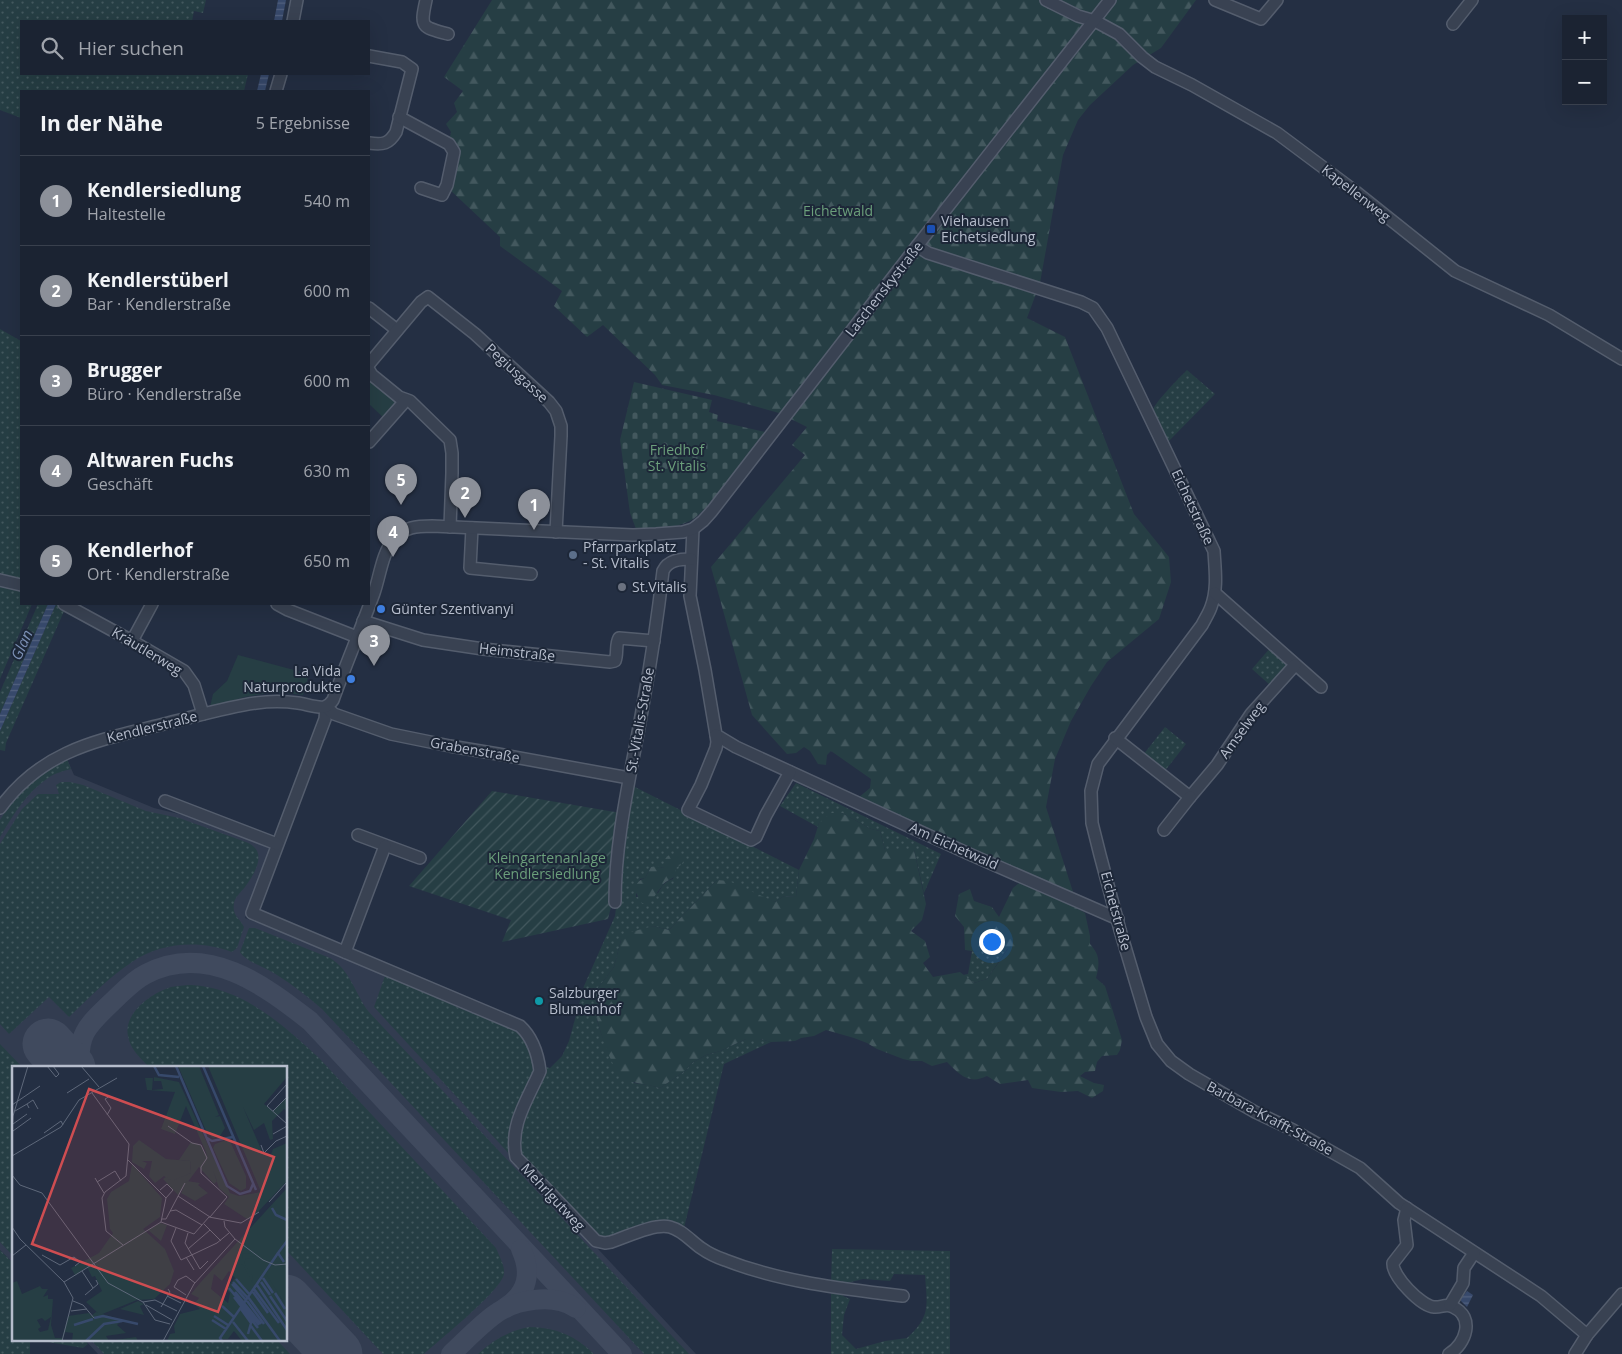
<!DOCTYPE html>
<html lang="de">
<head>
<meta charset="utf-8">
<style>
	:root { --surface:#1b2332; --page:#282f3e; --text:#f1f3f6; --muted:#a0a4ac; --line:#39404d; --accent:#8c9099 }
	body { margin:0; font-family:"Open Sans",sans-serif; background:var(--page); color:var(--text) }
	.controls { position:absolute; right:15px; top:15px; display:grid; overflow:hidden; border-radius:0px; box-shadow:0 5px 20px #0002 }
	.controls button { width:45px; height:45px; display:grid; place-items:center; padding:0; border:0; border-bottom:1px solid var(--line); background:var(--surface); color:var(--text); font:25px sans-serif }
	.you { position:absolute; left:991px; top:941px; width:18px; height:18px; margin:-12px; border:4px solid #fff; border-radius:50%; background:#1a73e8; box-shadow:0 0 0 8px #1a73e833 }
	.badge { display:grid; place-items:center; width:32px; height:32px; border-radius:50%; background:var(--accent); color:#fff; font-size:16px; font-weight:700 }
	.pin { position:absolute; translate:-50% -41px; filter:drop-shadow(0 1px 2px #0008) }
	.pin::after { content:''; position:absolute; top:26px; width:18px; height:15px; background:inherit; clip-path:polygon(0 0,100% 0,50% 100%) }
	.list { margin:0; padding:0; list-style:none }
	h2 { display:flex; justify-content:space-between; align-items:center; height:65px; margin:0; padding:0 20px; font-size:21px }
	h2 small { font-size:16px; font-weight:400; color:var(--muted) }
	.list li { display:grid; grid-template-columns:32px 1fr auto; gap:15px; align-items:center; box-sizing:border-box; height:90px; padding:0 20px; border-top:1px solid var(--line) }
	.list b { display:block; font-size:19px; white-space:nowrap }
	.list p { margin:0; font-size:16px; white-space:nowrap; color:var(--muted) }
	.list em { font-size:16px; font-style:normal; color:var(--muted) }
	.icon { flex:none; width:28px; height:28px; fill:none; stroke:currentColor; stroke-width:2; stroke-linecap:round; stroke-linejoin:round }
	.map { position:relative; flex:none; width:1622px; height:1354px; overflow:hidden }
	.search { position:absolute; background:var(--surface); box-shadow:0 5px 20px #0002; left:20px; top:20px; width:350px; height:55px; display:flex; align-items:center; gap:12px; box-sizing:border-box; padding:0 18px; border-radius:0px; color:var(--muted); font-size:19px }
	.panel { position:absolute; background:var(--surface); box-shadow:0 5px 20px #0002; left:20px; top:90px; width:350px; height:515px; border-radius:0px }
	.map>svg:first-child { display:block }
</style>
</head>
<body>
<div class="map">
<svg width="1622" height="1354" viewBox="0 0 1622 1354">
	<defs>
		<pattern id="grass-dots" width="8" height="8" patternUnits="userSpaceOnUse" patternTransform="scale(1.25)"><rect width="8" height="8" fill="#263e44"/><path d="M2 2h.1M6 6h.1" fill="none" stroke="#43585e" stroke-width="1.8" stroke-linecap="round"/></pattern>
		<pattern id="forest-firs" width="22" height="20" patternUnits="userSpaceOnUse" patternTransform="scale(1.25)"><rect width="22" height="20" fill="#263e44"/><path d="M5 1l3.5 6h-7zM16 11l3.5 6h-7z" fill="#43585e"/></pattern>
		<pattern id="cemetery-stones" width="16" height="16" patternUnits="userSpaceOnUse" patternTransform="scale(1.25)"><rect width="16" height="16" fill="#263e44"/><path d="M2 7V4a2 2 0 0 1 4 0v3zM10 15v-3a2 2 0 0 1 4 0v3z" fill="#43585e"/></pattern>
		<pattern id="garden-furrows" width="10" height="10" patternUnits="userSpaceOnUse" patternTransform="scale(1.25)"><rect width="10" height="10" fill="#263e44"/><path d="M-1 1l2-2M0 10L10 0M9 11l2-2" fill="none" stroke="#43585e"/></pattern>
		<pattern id="water-rules" width="6" height="5" patternUnits="userSpaceOnUse" patternTransform="scale(1.25)"><rect width="6" height="5" fill="#37496b"/><path d="M0 2.5h6" fill="none" stroke="#52617f"/></pattern>
	</defs>
	<rect width="100%" height="100%" fill="#242f43"/>
	<path fill="#323c50" d="M67 759 74 775 154 808 183 815 260 838 271 849 245 918 386 973 515 1160 696 1354H98L85 1340H286V1068H14V1264L0 1250V800L9 806 22 791Z"/>
	<g fill="url(#grass-dots)" fill-rule="evenodd">
		<path d="M0 0H206L203 13 194 11 192 21H21V74H248L244 91H21V118L0 110Z"/>
		<path d="M0 329 21 341V604H32L0 679Z"/>
		<path d="M1187 370 1215 394 1166 444C1163 436 1152 417 1153 410 1155 402 1180 377 1187 370Z"/>
		<path d="M38 604H48L0 714V692Z"/>
		<path d="M56 604 64 607 65 609 6 743 5 751 0 750V731Z"/>
		<path d="M1271 647 1287 663V667L1271 686 1252 669Z"/>
		<path d="M1165 727 1186 744 1164 772 1143 755Z"/>
		<path d="M67 759 71 769C63 771 55 773 48 778 27 792 13 815 0 837V820L9 806 22 791 49 769Z"/>
		<path d="M61 782H70L83 785 146 811 179 818 246 842C269 851 255 873 245 887 241 892 235 897 234 903 232 916 239 917 244 927L237 948 232 952C200 940 161 942 132 962 109 977 89 998 69 1017L49 997 9 1034 0 1024V844L22 809 38 794H59L56 785Z"/>
		<path d="M796 783 941 854 924 893 914 850H885L880 831 871 829 842 813 819 823 818 827 780 806Z"/>
		<path d="M631 785 799 870 796 897 784 896 775 902 717 880 669 930 653 926 621 940 614 967 595 992 597 1020 601 1033 604 1041 634 1083 649 1085 660 1088 685 1071 692 1063 706 1055 720 1051 746 1039H760L771 1042 724 1064 683 1232 676 1226 605 1241 513 1158 374 1007 386 973 449 1001C459 1012 471 1010 483 1014 496 1019 510 1027 523 1034L536 1065 550 1068 562 1056 569 1041 584 986 615 916ZM665 863 678 866 676 867 673 879C665 881 662 886 658 893L636 897V892L640 879 645 878 651 867 660 868 664 867Z"/>
		<path d="M249 928H255L330 958C350 970 355 993 368 1011L689 1354H644L322 1009C308 997 293 985 277 975 267 968 246 962 240 952Z"/>
		<path d="M982 945 1008 948 987 979 974 983 963 975 968 974 972 951 978 952Z"/>
		<path d="M191 985C243 988 282 1024 319 1058L496 1248C499 1256 505 1265 504 1274 501 1291 439 1340 424 1354H383L286 1250V1068H150C141 1059 130 1049 128 1036 123 1013 152 993 171 987 178 986 184 985 191 985Z"/>
		<path d="M0 1044 23 1068H14V1257L0 1242Z"/>
		<path d="M832 1249 950 1251V1354H831V1284ZM894 1274 925 1275C927 1306 931 1316 907 1338L885 1341 856 1349 842 1335 844 1315 850 1299 843 1296V1284L863 1279 890 1281Z"/>
		<path d="M0 1250 14 1264V1340H30V1354H0Z"/>
		<path d="M529 1327C555 1327 576 1336 594 1354H478C493 1340 509 1331 529 1327Z"/>
		<path d="M36 1340H85L88 1344 83 1348Z"/>
		<path d="M91 1340H277L290 1354H104Z"/>
	</g>
	<g fill="url(#forest-firs)">
		<path d="M492 0H1196L1161 48 1133 65 1090 105 1078 120 1063 155 1040 283 1027 318 1065 337 1134 514 1169 557 1171 582 1159 619 1107 662 1091 686 1071 721 1055 759 1046 807 1074 895 858 798 870 788 871 779 831 751 827 755 826 765 818 764 810 751 804 747 796 753 787 754 752 715 711 567 805 455 792 445 807 427 779 413 714 395 662 385 655 375 603 325 587 337 554 306 562 291 500 246V237L449 189V142L451 132 446 124 457 112 454 103 463 91 444 77Z"/>
		<path d="M831 813H842L871 829 880 831 885 850H914L926 904 922 920 911 931 925 941 930 957 923 963 933 977 960 972 974 983 987 979 1008 949 982 945 978 952 965 950 964 927 955 916 959 894 970 889 974 901 992 907 999 917 1013 888 1019 883 1066 902 1085 913 1090 936V944C1100 955 1100 963 1096 978L1105 986 1122 1040 1120 1050 1117 1055 1102 1056 1097 1062 1095 1071 1085 1072 1080 1076 1094 1083 1104 1085 1103 1091 1092 1098 1078 1091 1061 1092 1032 1088 1028 1080 1000 1084 987 1076C969 1085 960 1075 947 1062L932 1066 922 1061H912L903 1059 877 1049 867 1043 854 1038 826 1030 814 1036 801 1038 795 1041 771 1042 760 1039H746L720 1051 706 1055 692 1063 685 1071 660 1088C647 1084 634 1084 623 1078 613 1072 599 1030 597 1018 596 1010 596 1001 595 992L614 967 621 940 631 932 653 926 669 930 717 880 729 881 775 902 784 896 796 897 799 870 814 839 819 823Z"/>
		<path d="M670 854H676L682 858 683 862 681 865 676 868V875C672 880 666 880 663 885 658 891 654 897 650 903H642C638 898 637 894 634 889 637 883 639 880 645 878L651 867 658 866 660 868 664 867V860Z"/>
	</g>
	<path fill="url(#cemetery-stones)" d="M634 382 712 400 709 412 718 415 717 421 765 432 708 506C702 511 697 517 690 521 674 529 653 528 636 529L630 513 620 440Z"/>
	<g fill="#263e44">
		<path d="M369 380 398 403 386 420 369 404Z"/>
		<path d="M238 655 309 674 303 695 275 692 245 697 210 707 213 694 227 681Z"/>
	</g>
	<path fill="url(#garden-furrows)" d="M492 791 621 813 613 899 608 919 502 942 511 920 409 886Z"/>
	<g fill="url(#water-rules)">
		<path d="M278 0H286L282 21H274Z"/>
		<path d="M261 74H269L265 91H257Z"/>
		<path d="M48 604H56L0 731V714Z"/>
		<path d="M1467 1291 1473 1295 1467 1307 1460 1300Z"/>
	</g>
	<g fill="none" stroke-linecap="round" stroke-linejoin="round">
		<g stroke="#404a5e" stroke-width="20">
			<path d="M80 1068C77 1034 88 1025 111 1003 122 993 132 981 146 974 207 942 264 985 310 1021L622 1354"/>
			<path d="M505 1308C528 1293 532 1273 521 1249"/>
			<path d="M451 1354C465 1341 479 1326 494 1315 515 1299 554 1293 576 1308"/>
		</g>
		<g stroke="#404a5e" stroke-width="51">
			<path d="M48 1044 70 1068"/>
			<path d="M286 1300 337 1354"/>
		</g>
		<defs>
			<g id="minor">
				<path d="M426 0C420 27 421 27 448 34"/>
				<path d="M1046 0 1078 16 1095 21 1119 34 1142 57 1155 67 1192 85 1277 133 1356 192 1455 271 1549 315 1622 359"/>
				<path d="M1215 0 1261 19 1277 0"/>
				<path d="M293 21 297 0"/>
				<path d="M1453 24 1472 0"/>
				<path d="M369 56 402 62 412 69 396 132C389 144 383 145 369 143"/>
				<path d="M276 91 281 74"/>
				<path d="M399 117 449 144 454 152 447 185 442 195 421 188"/>
				<path d="M917 246 928 253 1081 302 1093 308 1107 328 1214 551C1215 569 1218 589 1211 607 1209 613 1205 619 1202 625L1104 756 1098 764 1091 791 1092 823 1100 855 1120 930 1146 1017 1157 1044 1171 1061 1189 1074 1255 1112 1293 1130 1360 1168 1399 1203 1541 1296 1587 1335"/>
				<path d="M369 308 397 330"/>
				<path d="M369 364 421 302 428 297 475 334 549 402 556 411 561 426V436L556 532"/>
				<path d="M369 370 372 375 399 397 410 401 450 440 452 453V473L450 527"/>
				<path d="M369 442 406 400"/>
				<path d="M472 528 470 568 531 574"/>
				<path d="M693 529 690 596 705 670 716 735 736 747 967 853 1118 919"/>
				<path d="M0 580 21 585"/>
				<path d="M1215 593 1321 687"/>
				<path d="M64 604 132 641 184 671 194 685 203 714"/>
				<path d="M277 604 288 610 357 637"/>
				<path d="M363 621 423 640 483 649 610 662 615 661C618 654 615 645 619 638L654 641"/>
				<path d="M132 641 152 604"/>
				<path d="M326 707 325 719 252 913 520 1026C532 1037 538 1055 540 1071 528 1099 509 1125 516 1157L596 1241 605 1243 611 1242C626 1237 655 1223 670 1227 682 1230 691 1241 701 1248 708 1253 716 1257 725 1260 781 1282 843 1289 903 1296"/>
				<path d="M326 707 334 714 391 734 450 746 498 754 629 778"/>
				<path d="M716 735 717 742 716 748 701 785 688 810 751 840 756 837 766 815 790 772"/>
				<path d="M1115 738 1190 797 1217 765 1251 714 1295 665"/>
				<path d="M165 801 277 844"/>
				<path d="M0 808C44 748 101 740 168 723 197 716 227 707 256 703 270 701 284 701 298 703 306 704 316 708 324 707 328 706 331 703 333 700 346 664 361 629 374 593 380 576 382 553 394 539 404 527 417 526 432 526L633 535 656 534 683 532 693 529 703 521 712 511 917 246 1110 0"/>
				<path d="M1164 830 1190 797"/>
				<path d="M358 835 420 858"/>
				<path d="M615 902C615 834 633 766 644 699 652 656 658 614 663 571 668 560 680 559 691 559"/>
				<path d="M345 952 385 846"/>
				<path d="M1407 1208 1404 1220 1407 1245 1393 1263C1392 1276 1421 1306 1434 1307 1441 1308 1446 1303 1453 1307 1475 1317 1466 1344 1449 1354"/>
				<path d="M1450 1305 1463 1283 1464 1268 1474 1253"/>
				<path d="M1575 1354 1587 1335 1622 1294"/>
			</g>
		</defs>
		<use href="#minor" stroke="#545d6d" stroke-width="14"/>
		<use href="#minor" stroke="#394252" stroke-width="11"/>
	</g>
	<rect fill="#1a4fb4" stroke="#1d2738" stroke-width="2" x="926" y="224" width="10" height="10" rx="2.5"/>
	<circle fill="#5c6f8a" stroke="#1d2738" stroke-width="2" cx="573" cy="555" r="5"/>
	<circle fill="#6b7280" stroke="#1d2738" stroke-width="2" cx="622" cy="587" r="5"/>
	<g fill="#3f7fe0" stroke="#1d2738" stroke-width="2">
		<circle cx="381" cy="609" r="5"/>
		<circle cx="351" cy="679" r="5"/>
	</g>
	<circle fill="#0f9aa8" stroke="#1d2738" stroke-width="2" cx="539" cy="1001" r="5"/>
	<g text-anchor="middle" stroke-width="4" stroke-linejoin="round" paint-order="stroke">
		<g font-size="14" fill="#b6bdcc" stroke="#1d2738">
			<text transform="translate(1356 193) rotate(38)" y="5">Kapellenweg</text>
			<text transform="translate(884 289) rotate(-52)" y="5">Laschenskystraße</text>
			<text transform="translate(517 373) rotate(43)" y="5">Pegiusgasse</text>
			<text transform="translate(1193 507) rotate(65)" y="5">Eichetstraße</text>
			<text transform="translate(147 651) rotate(31)" y="5">Kräutlerweg</text>
			<text transform="translate(517 652) rotate(6)" y="5">Heimstraße</text>
			<text transform="translate(640 720) rotate(-80)" y="5">St.-Vitalis-Straße</text>
			<text transform="translate(152 727) rotate(-14)" y="5">Kendlerstraße</text>
			<text transform="translate(1242 730) rotate(-54)" y="5">Amselweg</text>
			<text transform="translate(475 750) rotate(10)" y="5">Grabenstraße</text>
			<text transform="translate(954 846) rotate(24)" y="5">Am Eichetwald</text>
			<text transform="translate(1116 911) rotate(75)" y="5">Eichetstraße</text>
			<text transform="translate(1270 1118) rotate(28)" y="5">Barbara-Krafft-Straße</text>
			<text transform="translate(553 1197) rotate(47)" y="5">Mehrlgutweg</text>
		</g>
		<g font-size="14" fill="#6b9f7b" stroke="#1d2738">
			<text x="838" y="216">Eichetwald</text>
			<text x="677" y="455">Friedhof<tspan x="677" dy="16">St. Vitalis</tspan></text>
			<text x="547" y="863">Kleingartenanlage<tspan x="547" dy="16">Kendlersiedlung</tspan></text>
		</g>
		<g font-size="14" fill="#b6bdcc" stroke="#1d2738" text-anchor="start">
			<text x="941" y="226">Viehausen<tspan x="941" dy="16">Eichetsiedlung</tspan></text>
			<text x="583" y="552">Pfarrparkplatz<tspan x="583" dy="16">- St. Vitalis</tspan></text>
			<text x="632" y="592">St.Vitalis</text>
			<text x="391" y="614">Günter Szentivanyi</text>
			<text x="341" y="676" text-anchor="end">La Vida<tspan x="341" dy="16">Naturprodukte</tspan></text>
			<text x="549" y="998">Salzburger<tspan x="549" dy="16">Blumenhof</tspan></text>
		</g>
		<g font-size="15" font-style="italic" fill="#7c90b5" stroke="#1d2738">
			<text transform="translate(22 645) rotate(-66)" y="5">Glan</text>
		</g>
	</g>
	<g transform="translate(12 1066)">
		<rect width="275" height="275" fill="#242f43"/>
		<path d="M166 0H187L207 49 203 51 208 50 213 62 208 70 201 72 195 67ZM196 0H275V11L252 38 261 45 275 31V45L272 43 260 55 261 73 258 74 252 57 242 64 231 41 251 88 258 91 261 83 275 77V115L244 148 235 153 212 138 217 131 207 122 201 104 205 115 202 118 187 101 166 129 151 113 155 110 159 114 179 107 178 95 161 94H167L179 76 187 78 196 91 174 40 163 68 149 63 163 26 135 24 133 12H141L140 24 151 23 149 15H142V11L167 16 218 127 227 130 249 126ZM217 73 234 110V122L229 125 217 117 201 82 203 78ZM275 122V202L268 230 275 241V275H230L222 265 216 273H207L209 275H155L158 268 163 267 162 260 168 248 188 243 182 238 187 232 179 228 188 217ZM217 205 223 212 214 223 218 227 216 237 199 223 202 208 210 215ZM5 215 10 228 28 220 30 223H36L31 231 36 229V233H41L50 227 41 233 39 259 43 272H50L56 250 77 247 79 250 84 246 110 254 105 259 114 267 94 270 97 275 124 271 126 275H60L61 267 53 266 50 275H0V217ZM39 251 36 264 28 266 26 263 29 261 25 254 30 252 33 255ZM126 235 132 238 128 240 132 249 108 243Z" fill="#263e44" fill-rule="evenodd"/>
		<path d="M127 74 154 93 178 95 179 107 160 115 152 110 143 117 137 110 140 95H130L135 97 132 103 120 96 121 80ZM120 98 150 132 148 151 131 163 153 183 162 205 158 218 142 233 125 234 88 249 74 236 90 225 83 210 80 211 75 201 63 209 59 202 87 187 101 167 98 163 95 133 99 126 117 115ZM230 187 240 188 244 190 238 191 243 194 234 192 232 197 240 209 241 217 231 199 226 198 231 193Z" fill="#263e44"/>
		<path d="M148 157 155 159 149 175 136 164Z" fill="#263e44"/>
		<path d="M260 199 275 202V241L254 208Z" fill="#263e44"/>
		<path d="M175 115 188 117 186 119 196 127 183 135 169 127Z" fill="#263e44"/>
		<path fill="none" stroke="#37496b" stroke-width="2.5" d="M142 0 147 9 167 11M164 0 215 120 228 128 238 125 241 118M191 0 244 124M195 72 200 75 221 71M260 142 264 149 275 154M272 196 266 187 275 175M251 212 261 227M224 213 238 229M221 216 236 232M249 216 258 229M220 218 234 234M245 219 275 264M217 222 247 259M242 223 267 257M223 226 249 258M241 226 256 247M263 227 273 243M258 230 275 255M222 231 246 262M236 231 268 275M235 235 252 258M210 240 222 251M229 243 239 257 236 268M202 250 216 259M82 252 91 250 126 258M200 254 214 263M221 256 236 275M62 259 81 253M239 260 250 275M74 275 92 258 110 255M210 275 208 272 266 187"/>
		<path fill="none" stroke="#5e687a" stroke-width="1" d="M35 0 44 11 47 8 41 0M69 0 87 21M275 18 255 40 275 58M55 27 77 13M80 27 117 78 114 110 93 126 90 132 94 165 111 179M15 38 21 34 26 43M0 39 28 20M3 45 15 38 17 42M261 45 275 31M95 49 99 42 93 33 98 30M1 58 15 48M156 60 180 77 189 79 195 92 189 101V107L215 131 198 151 166 130M1 65 19 52M32 67 49 55 51 59M0 68 1 50 16 0M261 68 275 60M249 79 252 87 264 75 275 70M0 90 49 61 67 34 105 12M116 94 154 132 149 156M0 109 8 119 30 127 96 217 131 236 143 254 158 258M83 112 92 127M85 116 103 105 109 115M148 124 155 118 161 124 154 132M257 136 275 116M158 145 164 144 190 159M150 153H154L173 117M212 155 213 161 223 173 251 194 263 199 275 198M149 156 182 168 197 151 229 157 247 146M192 158 209 175M0 161 8 173 52 216 61 232 50 275M164 162 159 175 169 194 205 177 217 167M176 167 173 177 188 203 196 195M176 183 198 164M30 189 48 199 62 191 68 196 63 200M0 190 14 179M174 191 182 204M70 205 81 222M52 216 149 156M73 229 86 218 84 214M174 229 162 221 166 214 174 210 183 217M155 230 169 237M61 235 71 239 82 252M131 236 143 234 165 245M134 239 160 254M149 241 158 226 156 223M59 245 75 243M151 275 182 218 223 173"/>
		<path fill="#ce4d51" fill-opacity="0.15" stroke="#ce4d51" stroke-width="2.5" d="M77 23 262 91 206 246 20 178Z"/>
		<rect width="275" height="275" fill="none" stroke="#b6bdcc" stroke-width="2.5"/>
	</g>
</svg>
<div class="controls">
<button>+</button>
<button>−</button>
</div>
<div class="you"></div>
<div class="pin badge" style="left:534px;top:530px">1</div>
<div class="pin badge" style="left:465px;top:518px">2</div>
<div class="pin badge" style="left:374px;top:666px">3</div>
<div class="pin badge" style="left:393px;top:557px">4</div>
<div class="pin badge" style="left:401px;top:505px">5</div>
<div class="search"><svg class="icon" aria-label="search" viewBox="0 0 24 24"><circle cx="10" cy="10" r="6"/><path d="M15 15l6 6"/></svg>Hier suchen</div>
<section class="panel">
<h2>In der Nähe<small>5 Ergebnisse</small></h2>
<ul class="list">
<li><span class="badge">1</span><div><b>Kendlersiedlung</b><p>Haltestelle</p></div><em>540 m</em></li>
<li><span class="badge">2</span><div><b>Kendlerstüberl</b><p>Bar · Kendlerstraße</p></div><em>600 m</em></li>
<li><span class="badge">3</span><div><b>Brugger</b><p>Büro · Kendlerstraße</p></div><em>600 m</em></li>
<li><span class="badge">4</span><div><b>Altwaren Fuchs</b><p>Geschäft</p></div><em>630 m</em></li>
<li><span class="badge">5</span><div><b>Kendlerhof</b><p>Ort · Kendlerstraße</p></div><em>650 m</em></li>
</ul>
</section>
</div>
</body>
</html>
